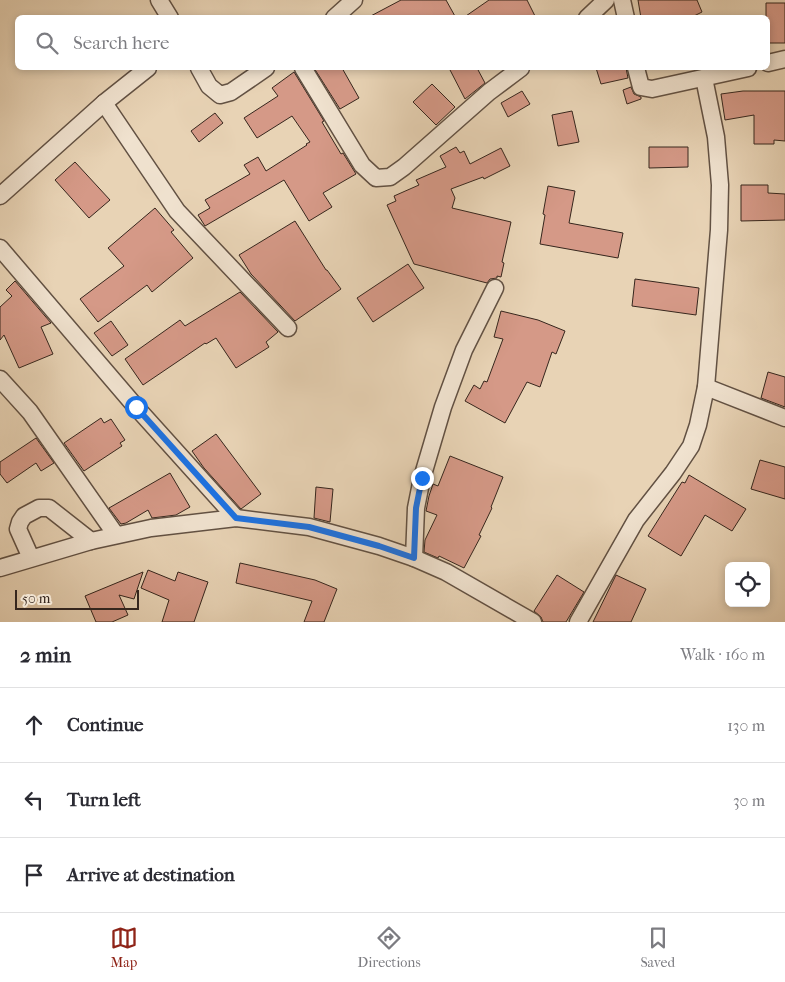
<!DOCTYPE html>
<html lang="en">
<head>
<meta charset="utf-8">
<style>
	:root { --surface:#fff; --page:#f2f2f3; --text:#2b2b33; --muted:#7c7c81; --line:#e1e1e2; --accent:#8f2418 }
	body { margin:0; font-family:"IM FELL French Canon",serif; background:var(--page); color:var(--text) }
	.controls { position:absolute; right:15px; bottom:15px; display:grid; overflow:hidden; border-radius:8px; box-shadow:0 2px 8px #0003 }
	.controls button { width:45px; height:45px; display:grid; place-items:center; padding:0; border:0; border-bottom:1px solid var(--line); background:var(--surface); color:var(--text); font:25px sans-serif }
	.scale { position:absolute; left:15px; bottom:12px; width:124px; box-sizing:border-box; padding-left:5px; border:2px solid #36261d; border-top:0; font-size:14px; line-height:18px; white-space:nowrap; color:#36261d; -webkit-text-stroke:4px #f0e2cf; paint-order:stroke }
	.stop { position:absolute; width:15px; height:15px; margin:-11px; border:4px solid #1a73e8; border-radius:50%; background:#fff }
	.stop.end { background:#1a73e8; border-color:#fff; box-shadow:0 1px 5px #0008 }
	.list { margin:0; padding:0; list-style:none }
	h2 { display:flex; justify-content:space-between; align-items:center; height:65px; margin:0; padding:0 20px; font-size:21px }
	h2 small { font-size:16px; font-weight:400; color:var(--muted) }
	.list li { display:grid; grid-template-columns:32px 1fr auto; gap:15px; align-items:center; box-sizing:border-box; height:75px; padding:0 20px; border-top:1px solid var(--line) }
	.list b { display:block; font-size:19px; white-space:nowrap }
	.list em { font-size:16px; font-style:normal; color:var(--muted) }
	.icon { flex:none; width:28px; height:28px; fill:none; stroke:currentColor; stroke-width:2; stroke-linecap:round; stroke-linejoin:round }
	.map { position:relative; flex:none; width:785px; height:622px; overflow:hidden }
	.search { position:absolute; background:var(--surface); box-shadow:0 2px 8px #0003; left:15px; right:15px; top:15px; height:55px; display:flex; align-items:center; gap:12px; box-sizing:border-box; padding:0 18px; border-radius:8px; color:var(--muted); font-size:19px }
	.sheet { height:290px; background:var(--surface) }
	nav { display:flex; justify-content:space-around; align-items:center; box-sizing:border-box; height:70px; border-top:1px solid var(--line); background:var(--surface); font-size:14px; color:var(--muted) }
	nav a { display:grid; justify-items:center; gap:2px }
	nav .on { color:var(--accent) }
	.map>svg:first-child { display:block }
</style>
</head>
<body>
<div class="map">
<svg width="785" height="622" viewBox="0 0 785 622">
	<rect width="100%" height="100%" fill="#e8d3b5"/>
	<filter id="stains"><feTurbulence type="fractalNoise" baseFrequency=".004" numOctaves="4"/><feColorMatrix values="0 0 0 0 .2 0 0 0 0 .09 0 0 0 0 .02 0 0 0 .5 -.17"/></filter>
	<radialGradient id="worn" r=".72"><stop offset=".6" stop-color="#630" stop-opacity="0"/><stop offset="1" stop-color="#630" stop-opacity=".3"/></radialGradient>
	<g fill="#d59987" stroke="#36261d">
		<path d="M401 0H446L456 18H367Z"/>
		<path d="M489 0H527L536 18H463Z"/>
		<path d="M638 0H697L702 12 690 18H641Z"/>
		<path d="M766 3H785V43H768V18H766Z"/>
		<path d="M314 68H342L359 98 340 109Z"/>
		<path d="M449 68H477L485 83 465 99Z"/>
		<path d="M596 68H626L628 78 601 84Z"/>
		<path d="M294 72 324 121 322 122 341 154 343 153 356 174 323 193 332 207 309 221 284 180 205 226 198 215 210 208 205 200 250 174 244 165 258 157 266 171 307 145 306 144 310 142 292 116 257 138 244 118 278 96 272 88Z"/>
		<path d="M432 84 455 107 436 125 413 102Z"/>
		<path d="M631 87 634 94 641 97V99L627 104 623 90Z"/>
		<path d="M522 91 530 104 508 117 501 103Z"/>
		<path d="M743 91H785V141L774 140V144H754V115L725 120 721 94Z"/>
		<path d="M572 111 579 142 558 146 552 115Z"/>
		<path d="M215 113 223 123 199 142 191 131Z"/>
		<path d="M456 147 460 153 464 151 470 164 501 148 510 166 484 179 483 177 451 189 455 198 452 208 511 222 502 262 504 263 501 277 497 276V278L490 279 487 283 414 264 387 205 396 201 394 196 419 185 416 180 446 167 440 156Z"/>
		<path d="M649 147H688V167L649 168Z"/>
		<path d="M75 162 110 200 89 218 55 180Z"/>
		<path d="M741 185H768V193L785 194V220L741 221Z"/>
		<path d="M548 186 575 191 569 223 623 233 618 258 540 244 545 215 543 214Z"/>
		<path d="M155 208 174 230 171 232 193 258 152 292 147 285 98 322 80 299 124 266 108 248Z"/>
		<path d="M295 221 326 270H327L341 289 295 321 251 274 239 255Z"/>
		<path d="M408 264 424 288 373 322 357 298Z"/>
		<path d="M635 279 699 288 696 315 632 306Z"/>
		<path d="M15 281 51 323 41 327 53 354 19 368 4 335 0 340V307L12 296 6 290Z"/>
		<path d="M240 292 278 332 266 342 269 347 236 368 216 338 206 344 205 343 143 385 125 359 180 320 185 326Z"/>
		<path d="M501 311 538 320 565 331 556 354 552 352 540 387 527 382 505 423 465 401 474 385 480 389 484 381 487 382 503 339 494 337Z"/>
		<path d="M111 321 128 345 112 356 94 333Z"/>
		<path d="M768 372 785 377V407L761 398Z"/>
		<path d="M101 418 104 423 111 419 125 440 120 443 122 446 84 471 64 443Z"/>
		<path d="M216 434 261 494 241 509 204 468 192 451Z"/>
		<path d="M36 438 54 463 41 471 36 463 7 483 0 474V462Z"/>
		<path d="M450 456 503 477 491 507 492 508 479 535 481 536 464 568 439 556 438 558 424 552 425 540 437 515 426 511 429 496 433 484 438 486Z"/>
		<path d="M760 460 785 467V499L751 489Z"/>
		<path d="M170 473 190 507 176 515 152 518 148 510 126 523 121 524 109 508Z"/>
		<path d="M689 475 746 509 732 531 705 515 681 556 648 536 682 482 685 483Z"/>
		<path d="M316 487 333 489 330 522 314 518Z"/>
		<path d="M240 563 315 580 337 589 324 622H304L312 601 236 583Z"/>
		<path d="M148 570 175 581 178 572 208 582 194 622H162L169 600 141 588Z"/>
		<path d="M143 572 134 599 119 595 128 615 112 622H96L85 596Z"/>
		<path d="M557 575 584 592 566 622H543L541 617 534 611Z"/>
		<path d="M616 575 646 589 631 622H593Z"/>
	</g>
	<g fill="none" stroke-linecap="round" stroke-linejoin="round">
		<defs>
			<g id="minor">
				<path d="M159 0 170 18"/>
				<path d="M622 0 626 18"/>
				<path d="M334 18 354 0"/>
				<path d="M587 18 606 0"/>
				<path d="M768 63 785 59"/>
				<path d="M199 68 209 86 220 95 231 92 266 68"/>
				<path d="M303 68 362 165 376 178 390 177 404 167 489 92 521 68"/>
				<path d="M636 68 641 87 652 89 748 68"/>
				<path d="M104 103 177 211 288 328"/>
				<path d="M0 196 104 103 148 68"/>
				<path d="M0 248 136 407 236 518"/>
				<path d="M0 379 30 412 116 535"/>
				<path d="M706 387 785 418"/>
				<path d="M31 558 18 529 20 522 24 516 39 508H49L91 541"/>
				<path d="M414 558 416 508 422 478 443 407 464 350 495 288"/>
				<path d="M0 568 91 541 151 528 236 518 309 527 379 546 414 558 446 572 533 622"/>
				<path d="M578 622 636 520 673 473 691 446 698 425 706 387 719 230 720 185 716 137 704 78"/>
			</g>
		</defs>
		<use href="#minor" stroke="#625143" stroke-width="19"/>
		<use href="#minor" stroke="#f0e2cf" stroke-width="16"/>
	</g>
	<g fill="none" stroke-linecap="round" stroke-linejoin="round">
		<path stroke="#1a73e8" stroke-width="6" d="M136 407 236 518 309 527 379 546 414 558 416 508 422 478"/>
	</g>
	<rect width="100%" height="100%" filter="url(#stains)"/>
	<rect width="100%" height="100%" fill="url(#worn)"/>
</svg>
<div class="controls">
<button><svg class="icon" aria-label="locate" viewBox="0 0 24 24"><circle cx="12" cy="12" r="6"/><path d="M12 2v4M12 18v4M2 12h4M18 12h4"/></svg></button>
</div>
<div class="scale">50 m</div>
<div class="stop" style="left:136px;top:407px"></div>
<div class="stop end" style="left:422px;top:478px"></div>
<div class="search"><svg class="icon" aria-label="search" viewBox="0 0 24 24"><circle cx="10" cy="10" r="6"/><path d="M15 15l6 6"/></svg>Search here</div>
</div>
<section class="sheet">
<h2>2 min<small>Walk · 160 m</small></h2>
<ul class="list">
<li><svg class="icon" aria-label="ahead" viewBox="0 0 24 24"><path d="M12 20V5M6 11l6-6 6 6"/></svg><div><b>Continue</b></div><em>130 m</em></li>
<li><svg class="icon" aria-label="left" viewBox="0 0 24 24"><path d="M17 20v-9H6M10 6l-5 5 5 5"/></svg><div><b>Turn left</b></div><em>30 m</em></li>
<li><svg class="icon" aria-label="arrive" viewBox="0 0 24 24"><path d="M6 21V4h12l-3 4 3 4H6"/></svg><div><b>Arrive at destination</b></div></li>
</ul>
</section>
<nav>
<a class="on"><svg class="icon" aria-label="map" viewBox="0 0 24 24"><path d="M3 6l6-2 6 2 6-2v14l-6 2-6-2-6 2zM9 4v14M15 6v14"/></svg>Map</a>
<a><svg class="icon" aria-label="directions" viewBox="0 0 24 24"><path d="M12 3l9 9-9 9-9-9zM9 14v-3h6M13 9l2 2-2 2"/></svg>Directions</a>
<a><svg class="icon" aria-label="saved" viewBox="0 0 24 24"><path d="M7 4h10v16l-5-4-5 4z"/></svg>Saved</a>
</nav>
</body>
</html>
